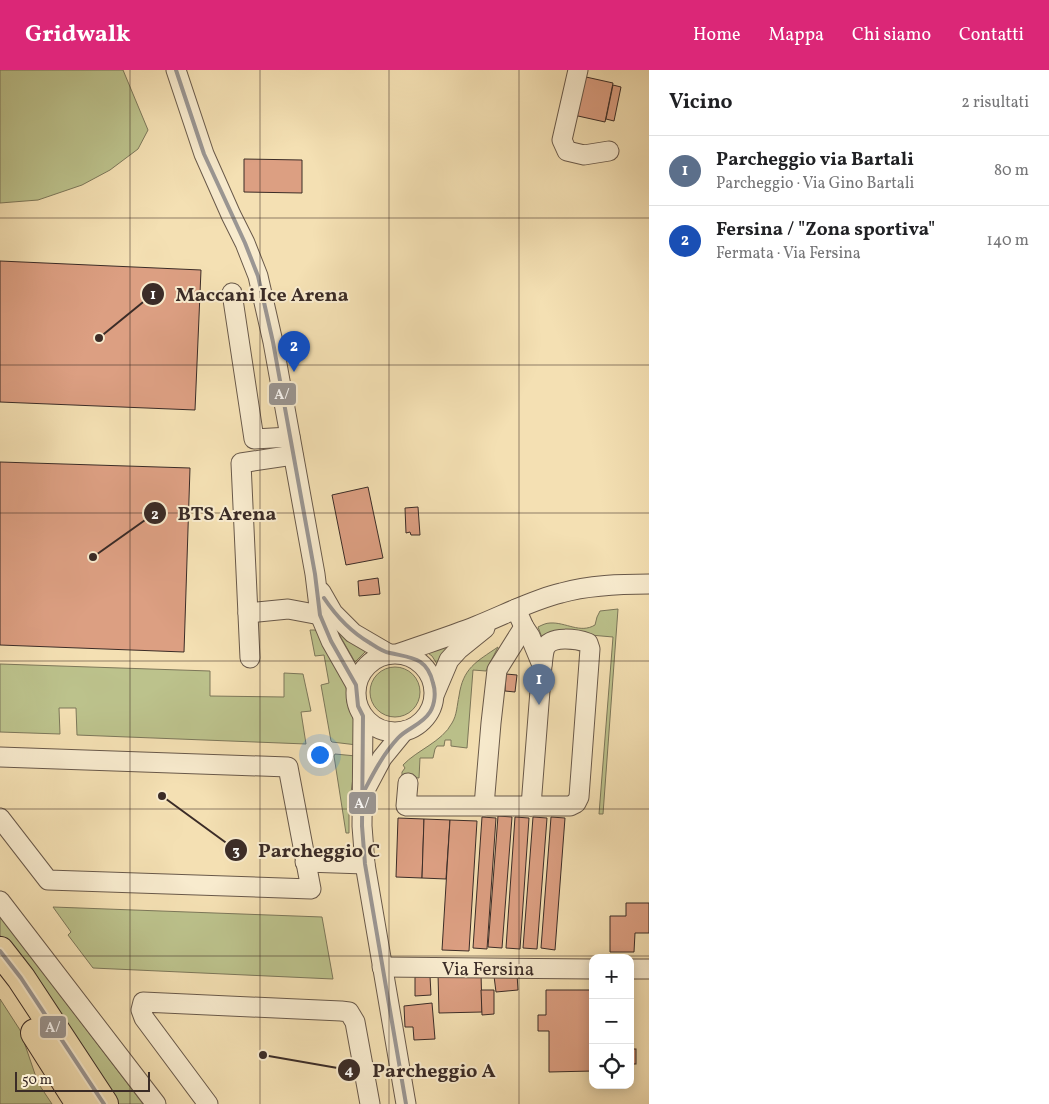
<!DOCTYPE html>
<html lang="it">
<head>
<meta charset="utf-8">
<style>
	:root { --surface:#fff; --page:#f6f6f6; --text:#202124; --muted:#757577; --line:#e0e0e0; --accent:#db2777 }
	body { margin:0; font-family:Vollkorn,serif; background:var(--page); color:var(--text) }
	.controls { position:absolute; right:15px; bottom:15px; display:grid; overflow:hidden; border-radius:10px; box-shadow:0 2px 12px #0003 }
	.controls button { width:45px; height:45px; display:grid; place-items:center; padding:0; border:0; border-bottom:1px solid var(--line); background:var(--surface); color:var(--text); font:25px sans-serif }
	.scale { position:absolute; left:15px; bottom:12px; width:135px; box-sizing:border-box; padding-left:5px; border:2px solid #3b2c27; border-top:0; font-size:14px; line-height:18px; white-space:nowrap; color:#3b2c27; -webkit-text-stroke:4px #f8ebce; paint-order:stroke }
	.you { position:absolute; left:319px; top:684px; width:18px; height:18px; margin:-12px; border:4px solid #fff; border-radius:50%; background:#1a73e8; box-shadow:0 0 0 8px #1a73e833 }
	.badge { display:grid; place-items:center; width:32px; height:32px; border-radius:50%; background:var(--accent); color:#fff; font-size:16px; font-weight:700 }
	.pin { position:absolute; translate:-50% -41px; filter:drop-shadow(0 1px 2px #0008) }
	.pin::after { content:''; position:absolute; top:26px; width:18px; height:15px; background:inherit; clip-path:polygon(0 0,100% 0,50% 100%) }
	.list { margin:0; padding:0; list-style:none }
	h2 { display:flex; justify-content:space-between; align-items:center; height:65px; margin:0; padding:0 20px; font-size:21px }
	h2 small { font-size:16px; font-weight:400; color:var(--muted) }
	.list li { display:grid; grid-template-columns:32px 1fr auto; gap:15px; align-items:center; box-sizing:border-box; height:70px; padding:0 20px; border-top:1px solid var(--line) }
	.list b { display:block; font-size:19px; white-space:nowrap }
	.list p { margin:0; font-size:16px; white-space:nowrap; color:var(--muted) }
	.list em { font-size:16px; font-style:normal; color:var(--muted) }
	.icon { flex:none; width:28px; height:28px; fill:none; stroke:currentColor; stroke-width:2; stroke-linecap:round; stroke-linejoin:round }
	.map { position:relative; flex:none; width:649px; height:1034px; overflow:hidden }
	header { display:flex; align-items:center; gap:30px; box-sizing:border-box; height:70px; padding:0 25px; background:var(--accent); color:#fff }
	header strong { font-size:24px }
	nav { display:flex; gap:28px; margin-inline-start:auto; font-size:18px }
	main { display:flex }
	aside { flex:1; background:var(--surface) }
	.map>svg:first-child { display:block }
</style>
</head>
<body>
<header>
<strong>Gridwalk</strong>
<nav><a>Home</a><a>Mappa</a><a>Chi siamo</a><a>Contatti</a></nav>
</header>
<main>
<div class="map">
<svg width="649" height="1034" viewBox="0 0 649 1034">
	<rect width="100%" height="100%" fill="#f4e0b3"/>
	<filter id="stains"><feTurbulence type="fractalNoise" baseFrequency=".004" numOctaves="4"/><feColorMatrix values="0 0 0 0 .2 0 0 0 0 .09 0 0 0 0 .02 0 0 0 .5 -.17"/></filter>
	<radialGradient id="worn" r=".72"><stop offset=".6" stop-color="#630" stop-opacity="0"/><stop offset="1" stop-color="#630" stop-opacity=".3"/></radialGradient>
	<g fill="#bcc28c" stroke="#7c775a">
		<path d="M0 0H123L148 60 138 79 110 100 82 115 38 130 0 133Z"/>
		<path d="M618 539 603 744H599L613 567 556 562 543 570 538 557C542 555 546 553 550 553 566 552 580 564 595 555L597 547 600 541Z"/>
		<path d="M310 560H315L324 570 346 611 347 632 354 650 357 675 332 672 331 671 321 615 329 613 324 585 315 586Z"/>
		<path d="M339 564 367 580 355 592Z"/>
		<path d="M454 572 437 594 432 586 425 581Z"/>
		<path d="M498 577 486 601 473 600 467 678 451 676V670H445L444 676H437L435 679 433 688H420L419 708 402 706V702L405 698 403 695C417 680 442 672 452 653 457 645 457 635 459 626 463 598 476 592 498 577Z"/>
		<path d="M0 594 210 601V626L284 627V603L303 604 311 641 301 642 306 674 77 665 76 638H59L60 664 0 662Z"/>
		<circle cx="395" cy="622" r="25"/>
		<path d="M335 684 356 686 349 737V763H346L334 686Z"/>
		<path d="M53 837 322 847 333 909 93 898 68 865 71 862Z"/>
		<path d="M0 846 143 1034H115L30 905 0 865Z"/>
		<path d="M0 929 20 960 38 1013 52 1034H0Z"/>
	</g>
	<g fill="#dc9f82" stroke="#3b2c27">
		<path d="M577 5 613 13 605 52 569 44Z"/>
		<path d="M613 15 621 17 614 51 606 49Z"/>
		<path d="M244 89 302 90V123L244 122Z"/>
		<path d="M0 191 201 200 195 340 0 332Z"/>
		<path d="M0 392 190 398 184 582 0 575Z"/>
		<path d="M368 417 383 488 346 495 332 425Z"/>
		<path d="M418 437 420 465H411L410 462 406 463 405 438Z"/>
		<path d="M378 508 380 524 359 526 358 511Z"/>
		<path d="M506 604 517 605 515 622 505 621Z"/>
		<path d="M498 746 512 747 502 878 488 877Z"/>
		<path d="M482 747 496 748 487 879 473 878Z"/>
		<path d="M515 747 529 748 520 879 506 878Z"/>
		<path d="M533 747 547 748 537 879 523 878Z"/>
		<path d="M551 747 565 748 555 880 541 878Z"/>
		<path d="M398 748 424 749 422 808 396 807Z"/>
		<path d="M424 749 450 750 446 809 422 808Z"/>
		<path d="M450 750 477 751 469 881 442 880Z"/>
		<path d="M626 833H649V863H635L634 882H610V846H626Z"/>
		<path d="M481 903 482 942 439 943 438 904Z"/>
		<path d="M517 904 518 920 496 922 494 906Z"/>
		<path d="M430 906 431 925 415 926V907Z"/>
		<path d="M481 920H494V944L482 945Z"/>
		<path d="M546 920H593V1001L549 1002V961H538V945H546Z"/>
		<path d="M432 933 435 969 414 970 413 957H405L404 936Z"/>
		<rect x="630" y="979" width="6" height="15"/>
	</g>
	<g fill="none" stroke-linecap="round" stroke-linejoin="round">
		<defs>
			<g id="minor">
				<path d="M176 0 204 84 231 145 245 173 258 206 273 272 315 504 320 545 331 571 356 615"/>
				<path d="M578 0 562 70 567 81 584 85 609 81"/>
				<path d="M232 223 254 369 290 367"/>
				<path d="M321 522 333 543 353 563 389 584"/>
				<path d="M516 539 524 557 530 566 542 595 531 736"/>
				<path d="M248 543 288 539 320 545"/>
				<path d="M400 583C425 574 451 566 476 556 504 545 532 530 561 523 590 515 620 514 649 514"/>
				<circle cx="395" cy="623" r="39"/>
				<path d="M250 588 241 393 293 385"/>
				<path d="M435 623 449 590 459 579 485 558"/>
				<path d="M363 646 362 756 365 794 406 1034"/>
				<path d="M0 687 288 697 311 819 48 810 0 748"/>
				<path d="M408 713 406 736H570L576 733 579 727 590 579 588 573C577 569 551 565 545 578 543 583 543 590 542 595"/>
				<path d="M364 722 382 688 404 661"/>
				<path d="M484 736 491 653 497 600 524 557"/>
				<path d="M305 792 365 794"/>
				<path d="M0 831 156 1034"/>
				<path d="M382 897 593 899"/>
				<path d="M630 899H649"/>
				<path d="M208 1034 144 948 141 940 143 932 341 941 349 942 355 952 370 1034"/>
			</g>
			<g id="highway">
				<path d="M0 881 21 908 104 1034"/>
				<path d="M35 963 80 1034"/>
			</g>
		</defs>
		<use href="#minor" stroke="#69594a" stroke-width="21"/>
		<use href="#highway" stroke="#3b2c27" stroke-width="30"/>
		<use href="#minor" stroke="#f8ebce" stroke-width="19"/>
		<use href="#highway" stroke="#f4e0b3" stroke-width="28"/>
		<defs>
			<g id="bus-1">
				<path d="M176 0 204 84 245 173 258 206 273 272 315 504 320 545 331 571 356 615 358 636 363 646 362 756 365 794 406 1034"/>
				<path d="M324 528C336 546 351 562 370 573 376 577 383 582 390 583 411 588 427 587 433 613 436 622 435 634 430 642 422 655 407 658 398 668 383 684 373 704 363 723"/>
				<path d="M0 881 21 908 104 1034"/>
			</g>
		</defs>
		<use href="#bus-1" stroke="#f8ebce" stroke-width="8"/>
		<use href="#bus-1" stroke="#9a9693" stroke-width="4"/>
	</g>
	<path fill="none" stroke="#3b2c27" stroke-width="1" stroke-opacity="0.55" d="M130 0V1034M260 0V1034M389 0V1034M519 0V1034M0 148H649M0 295H649M0 443H649M0 591H649M0 739H649M0 886H649"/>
	<g text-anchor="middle" stroke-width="4" stroke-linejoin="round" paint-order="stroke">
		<g font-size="19" fill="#3b2c27" stroke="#f8ebce">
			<text x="488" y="905">Via Fersina</text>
		</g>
	</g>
	<path fill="none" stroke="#3b2c27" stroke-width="2" d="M99 268L153 224M93 487L155 443M162 726L236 780M263 985L349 1000"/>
	<g fill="#3b2c27" stroke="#f8ebce" stroke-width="2">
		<circle cx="99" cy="268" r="5"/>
		<circle cx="93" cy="487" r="5"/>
		<circle cx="162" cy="726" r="5"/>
		<circle cx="263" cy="985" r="5"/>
		<circle cx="153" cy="224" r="12"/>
		<circle cx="155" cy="443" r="12"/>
		<circle cx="236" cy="780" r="12"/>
		<circle cx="349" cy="1000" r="12"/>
	</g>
	<g font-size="15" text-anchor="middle" font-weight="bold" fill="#fff">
		<text x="153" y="229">1</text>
		<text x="155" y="449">2</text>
		<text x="236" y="785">3</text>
		<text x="349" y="1005">4</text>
	</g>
	<g font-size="20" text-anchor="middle" font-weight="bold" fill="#3b2c27" stroke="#f8ebce" stroke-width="4" stroke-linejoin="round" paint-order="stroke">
		<text x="262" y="231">Maccani Ice Arena</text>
		<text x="227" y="450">BTS Arena</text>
		<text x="319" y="787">Parcheggio C</text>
		<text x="434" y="1007">Parcheggio A</text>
	</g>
	<g stroke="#f8ebce" stroke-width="2">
		<rect x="268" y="312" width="29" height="24" rx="5" fill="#9a9693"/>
		<rect x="348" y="721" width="29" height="24" rx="5" fill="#9a9693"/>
		<rect x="39" y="945" width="28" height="24" rx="5" fill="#9a9693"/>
	</g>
	<g font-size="14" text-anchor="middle" font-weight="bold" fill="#fff">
		<text x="282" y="329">A/</text>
		<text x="362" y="738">A/</text>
		<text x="53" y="962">A/</text>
	</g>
	<rect width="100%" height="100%" filter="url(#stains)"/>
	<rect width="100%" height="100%" fill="url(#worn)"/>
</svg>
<div class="controls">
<button>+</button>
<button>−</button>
<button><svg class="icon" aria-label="locate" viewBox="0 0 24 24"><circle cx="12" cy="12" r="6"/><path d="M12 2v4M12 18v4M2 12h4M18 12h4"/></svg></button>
</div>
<div class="scale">50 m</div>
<div class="you"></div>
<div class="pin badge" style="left:539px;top:635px;background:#5c6f8a">1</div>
<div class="pin badge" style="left:294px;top:302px;background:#1a4fb4">2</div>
</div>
<aside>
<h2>Vicino<small>2 risultati</small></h2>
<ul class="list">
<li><span class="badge" style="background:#5c6f8a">1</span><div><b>Parcheggio via Bartali</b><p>Parcheggio · Via Gino Bartali</p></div><em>80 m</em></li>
<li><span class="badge" style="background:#1a4fb4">2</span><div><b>Fersina / &quot;Zona sportiva&quot;</b><p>Fermata · Via Fersina</p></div><em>140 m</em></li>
</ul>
</aside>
</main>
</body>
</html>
